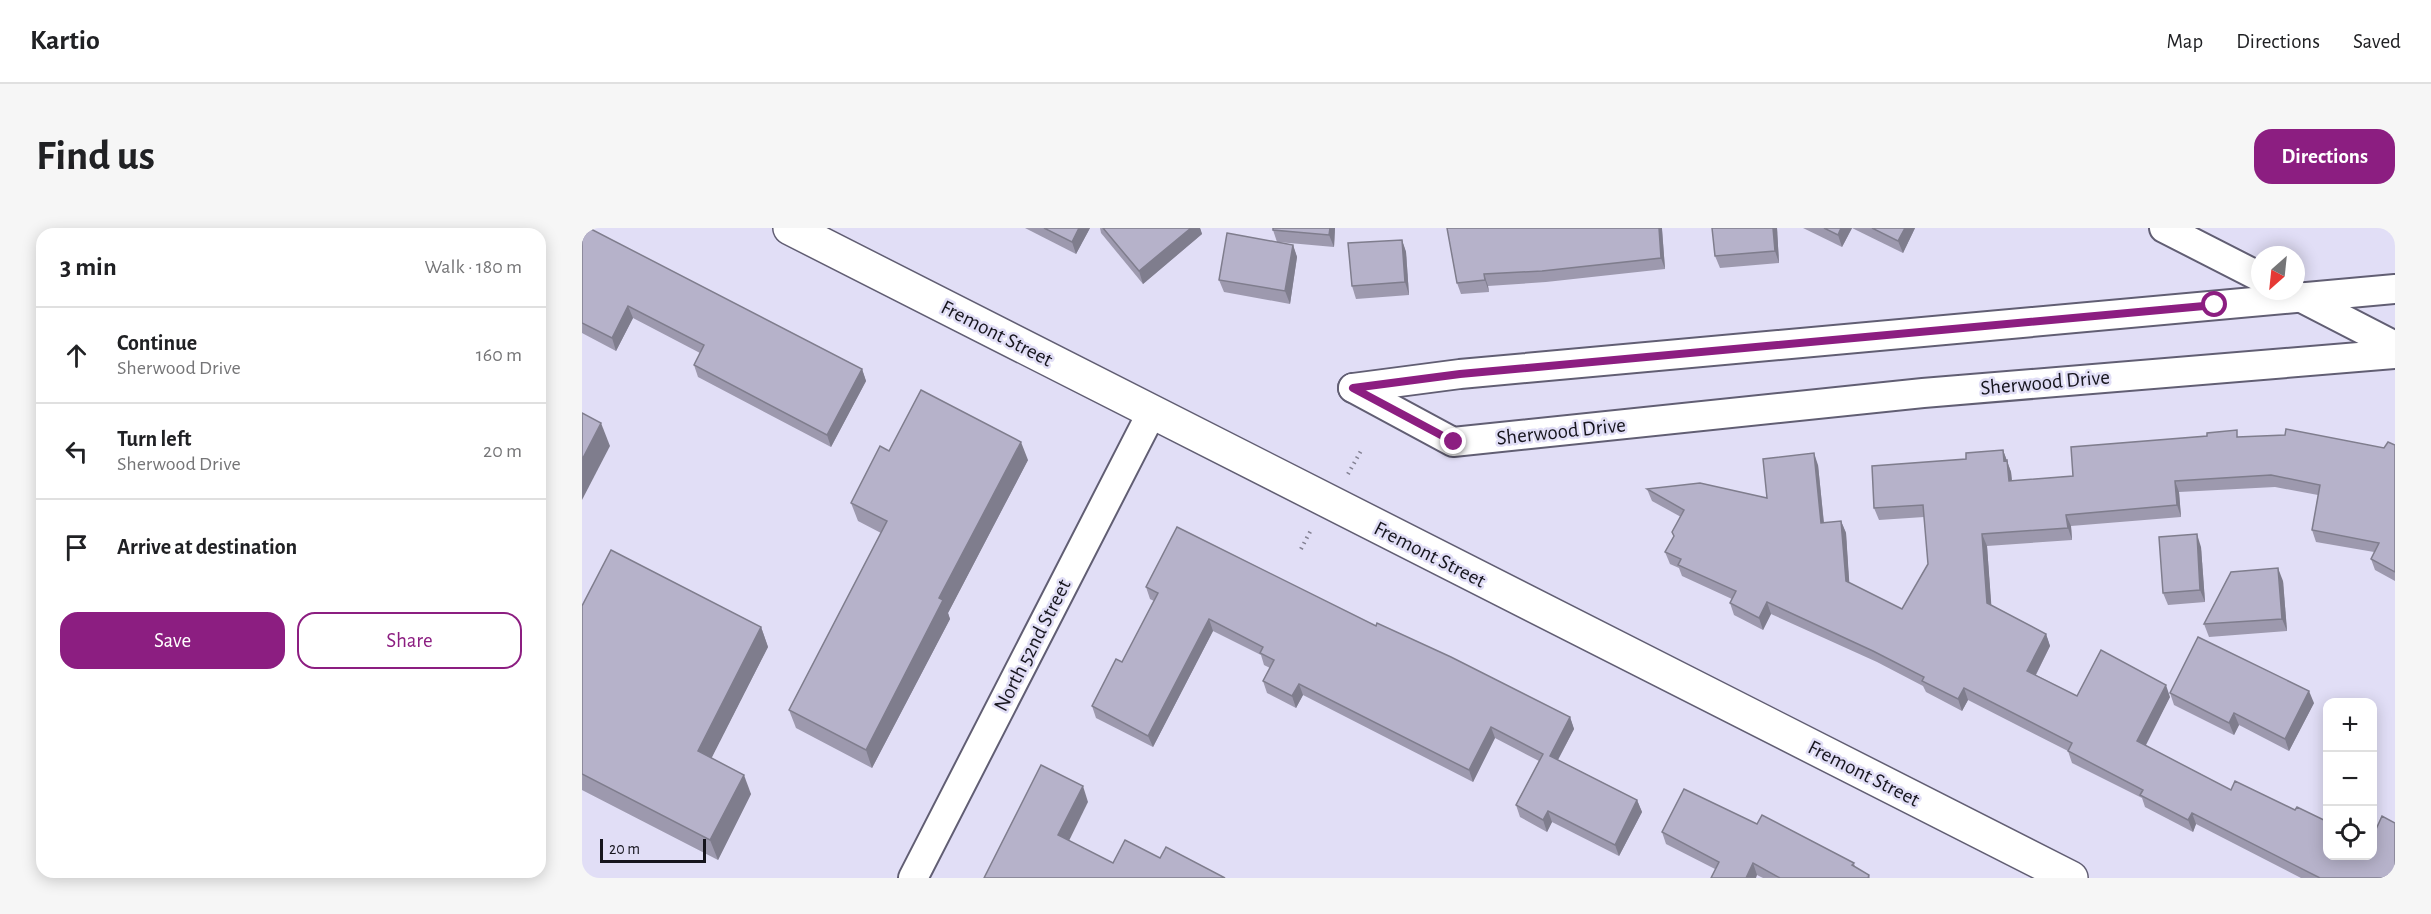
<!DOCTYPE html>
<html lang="en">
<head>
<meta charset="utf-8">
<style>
	:root { --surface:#fff; --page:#f6f6f6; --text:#202124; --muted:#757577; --line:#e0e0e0; --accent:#8c1e81 }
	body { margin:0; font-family:"Alegreya Sans",sans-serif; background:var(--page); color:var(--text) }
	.controls { position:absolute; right:18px; bottom:18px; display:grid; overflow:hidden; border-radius:12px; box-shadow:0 3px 15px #0003 }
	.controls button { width:54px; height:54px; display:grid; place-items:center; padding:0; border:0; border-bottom:2px solid var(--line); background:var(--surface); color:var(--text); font:30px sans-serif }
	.compass { position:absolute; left:1669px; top:18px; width:54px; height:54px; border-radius:50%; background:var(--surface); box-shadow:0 3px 15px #0003; rotate:207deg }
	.scale { position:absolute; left:18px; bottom:15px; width:106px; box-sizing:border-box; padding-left:6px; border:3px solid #16151d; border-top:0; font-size:16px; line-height:21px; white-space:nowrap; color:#16151d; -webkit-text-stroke:4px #e1def6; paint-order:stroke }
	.stop { position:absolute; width:18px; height:18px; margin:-14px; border:4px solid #8c1e81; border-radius:50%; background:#fff }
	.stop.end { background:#8c1e81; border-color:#fff; box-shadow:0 2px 6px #0008 }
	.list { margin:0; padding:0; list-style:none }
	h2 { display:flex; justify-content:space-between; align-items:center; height:78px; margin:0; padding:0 24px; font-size:26px }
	h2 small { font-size:20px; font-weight:400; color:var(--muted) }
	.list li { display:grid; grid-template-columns:39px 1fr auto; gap:18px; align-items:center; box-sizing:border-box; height:96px; padding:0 24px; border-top:2px solid var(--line) }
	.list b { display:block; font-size:22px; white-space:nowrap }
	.list p { margin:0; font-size:20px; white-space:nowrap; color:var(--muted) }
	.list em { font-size:20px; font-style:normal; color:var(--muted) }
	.actions { display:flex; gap:12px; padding:18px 24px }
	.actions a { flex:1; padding:14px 0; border:2px solid var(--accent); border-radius:18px; text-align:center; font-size:21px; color:var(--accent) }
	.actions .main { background:var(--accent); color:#fff }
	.icon { flex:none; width:33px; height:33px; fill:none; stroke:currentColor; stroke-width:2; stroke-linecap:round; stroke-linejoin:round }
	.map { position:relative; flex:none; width:1813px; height:650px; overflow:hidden; border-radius:18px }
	header { display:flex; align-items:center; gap:36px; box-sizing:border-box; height:84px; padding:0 30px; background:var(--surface); border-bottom:2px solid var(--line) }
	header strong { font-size:28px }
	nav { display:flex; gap:33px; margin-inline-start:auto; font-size:21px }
	.intro { display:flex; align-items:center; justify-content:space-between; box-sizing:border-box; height:144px; padding:0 36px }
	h1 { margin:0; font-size:42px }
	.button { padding:15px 27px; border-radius:18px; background:var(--accent); color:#fff; font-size:21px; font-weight:700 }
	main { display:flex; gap:36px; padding:0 36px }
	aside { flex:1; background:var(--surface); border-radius:18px; box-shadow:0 3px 15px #0003 }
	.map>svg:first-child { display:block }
</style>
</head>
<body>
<header>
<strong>Kartio</strong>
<nav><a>Map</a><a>Directions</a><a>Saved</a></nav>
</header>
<div class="intro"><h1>Find us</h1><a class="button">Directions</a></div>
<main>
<aside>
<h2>3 min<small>Walk · 180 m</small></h2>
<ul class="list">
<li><svg class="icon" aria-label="ahead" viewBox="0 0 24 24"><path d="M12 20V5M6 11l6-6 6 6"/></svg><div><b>Continue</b><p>Sherwood Drive</p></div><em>160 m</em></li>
<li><svg class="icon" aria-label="left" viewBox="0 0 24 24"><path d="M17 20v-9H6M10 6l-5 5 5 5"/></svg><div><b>Turn left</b><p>Sherwood Drive</p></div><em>20 m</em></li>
<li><svg class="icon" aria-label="arrive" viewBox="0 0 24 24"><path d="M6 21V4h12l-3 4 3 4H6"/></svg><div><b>Arrive at destination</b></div></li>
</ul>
<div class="actions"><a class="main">Save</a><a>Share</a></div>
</aside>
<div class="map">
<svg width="1813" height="650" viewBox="0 0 1813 650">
	<rect width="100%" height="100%" fill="#e1def6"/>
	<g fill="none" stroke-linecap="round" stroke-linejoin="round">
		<defs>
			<g id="minor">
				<path d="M1582 0 1678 49"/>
				<path d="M1716 68 1813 118"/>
				<path d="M771 160 871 214 1341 165 1813 126"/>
				<path d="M771 160 878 146 1813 61"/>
				<path d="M331 650 570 184"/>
			</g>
			<path id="tertiary" d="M208 0 1489 650"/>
		</defs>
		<use href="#minor" stroke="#615e73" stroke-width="32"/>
		<use href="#tertiary" stroke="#615e73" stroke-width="36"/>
		<g stroke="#838192" stroke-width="4" stroke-dasharray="1.5 4.5" stroke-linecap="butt">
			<path d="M766 246 780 221"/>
			<path d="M719 321 729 302"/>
		</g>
		<use href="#minor" stroke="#fff" stroke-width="28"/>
		<use href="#tertiary" stroke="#fff" stroke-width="33"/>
	</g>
	<g fill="#9d99ae">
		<path d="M0 0 280 141 284 153 249 219 116 149 112 137 118 125 51 90 34 123 0 105Z"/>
		<path d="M443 0H508L494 26Z"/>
		<path d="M518 0H618L620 6 561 56 519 5Z"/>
		<path d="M753 0 752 19 696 14 711 17 715 29 708 76 642 64 637 52 695 14 691 2Z"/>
		<path d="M865 0H1080L1083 41 964 54 906 58 907 64 879 66 875 55Z"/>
		<path d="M1195 0 1197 35 1138 40 1133 28Z"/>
		<path d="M1221 0H1270L1260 19Z"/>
		<path d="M1270 0H1333L1321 25Z"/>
		<path d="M820 12 824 24 827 67 774 71 770 58Z"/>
		<path d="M1657 209 1802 220 1813 217V353L1793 342 1789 331 1792 324 1734 314 1730 302 1736 267 1693 259 1597 264 1599 289 1489 298 1490 312 1405 318 1409 377 1464 406 1468 418 1454 447 1495 468 1588 469 1563 517 1813 650H1719L1614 596 1611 604 1563 579 1560 570 1490 535 1486 523 1386 472 1380 483 1344 464 1341 458 1295 434 1189 386 1181 402 1152 387 1148 375 1150 371 1100 348 1097 340 1088 336 1083 324 1092 308 1099 289 1070 273 1065 261 1185 270 1236 237 1242 295 1259 293 1264 305 1267 355 1320 381 1346 336 1342 289 1297 292 1292 280 1384 231 1421 222 1429 244 1430 253 1491 248Z"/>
		<path d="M307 223 446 232 366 385 368 391 290 540 214 500 207 482 299 305 276 293 269 275Z"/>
		<path d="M1619 319 1623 374 1586 377 1581 365Z"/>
		<path d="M1701 353 1705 403 1627 409 1622 396Z"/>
		<path d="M564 359 794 398 988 489 992 501 976 532 1055 572 1060 584 1037 628 970 594 965 604 938 589 934 577 957 533 913 510 891 554 721 467 714 480 685 465 681 453 688 440 682 437 679 427 631 403 571 519 514 490 510 478 540 434 572 373 568 371Z"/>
		<path d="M0 378 179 399 186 419 129 530 169 566 136 632 0 562Z"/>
		<path d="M1588 465 1732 475 1707 523 1657 497 1652 507 1592 477Z"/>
		<path d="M1175 596 1272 635 1273 639 1287 647 1288 650H1181L1175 647 1133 641 1084 616 1080 604Z"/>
	</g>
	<g fill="#7f7d8d">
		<path d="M497 0H508L494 26 490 14Z"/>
		<path d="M609 0H618L620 6 561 56 557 43Z"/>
		<path d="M748 0H753L752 19 747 7Z"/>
		<path d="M1077 0H1080V2L1083 41 1079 30Z"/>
		<path d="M1191 0H1195L1197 35 1193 23Z"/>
		<path d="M1259 0H1270L1260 19 1256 7Z"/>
		<path d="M1323 0H1333L1321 25 1316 13Z"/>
		<path d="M820 12 824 24 827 67 823 54Z"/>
		<path d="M711 17 715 29 708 76 703 63Z"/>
		<path d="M902 46 906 58 907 64 903 52Z"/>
		<path d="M46 78 51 90 34 123 30 110Z"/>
		<path d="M280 141 284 153 249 219 245 207Z"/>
		<path d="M19 195 28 218 0 272V232Z"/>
		<path d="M439 214 446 232 366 385 368 391 290 540 284 522 357 370Z"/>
		<path d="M1421 222 1429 244 1431 264 1427 253 1422 233Z"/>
		<path d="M1232 225 1236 237 1243 307 1239 295Z"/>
		<path d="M1593 253 1597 264 1599 289 1595 277Z"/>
		<path d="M1484 287 1489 298 1490 312 1486 300Z"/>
		<path d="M1259 293 1264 305 1268 365 1264 353Z"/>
		<path d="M1400 306 1405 318 1410 386 1405 375Z"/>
		<path d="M1615 306 1619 319 1623 374 1618 362Z"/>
		<path d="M1696 340 1701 353 1705 403 1700 391Z"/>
		<path d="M1185 374 1189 386 1181 402 1177 390Z"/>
		<path d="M627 391 631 403 571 519 566 508Z"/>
		<path d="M179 399 186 419 123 543 116 523Z"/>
		<path d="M1464 406 1468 418 1450 454 1445 443Z"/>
		<path d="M717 456 721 467 714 480 710 468Z"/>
		<path d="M1584 457 1588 469 1560 525 1555 513Z"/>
		<path d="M1382 460 1386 472 1380 483 1376 471Z"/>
		<path d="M1727 463 1732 475 1707 523 1703 511Z"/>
		<path d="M1652 485 1657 497 1652 507 1647 495Z"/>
		<path d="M988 489 992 501 972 539 968 528Z"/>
		<path d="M909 499 913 510 891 554 887 542Z"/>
		<path d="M162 547 169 566 136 632 128 612Z"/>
		<path d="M501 558 506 574 482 623 476 607Z"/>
		<path d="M1055 572 1060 584 1037 628 1033 617Z"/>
		<path d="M966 583 970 594 965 604 961 592Z"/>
		<path d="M1610 585 1614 596 1611 604 1606 592Z"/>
		<path d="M1171 635 1175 647 1174 650H1164Z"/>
	</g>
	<g fill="#b6b2ca" stroke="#7f7d8d" stroke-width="1.5">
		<path d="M0 0H7L280 141 245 207 112 137 122 117 46 78 30 110 0 95Z"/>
		<path d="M462 0H497L490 14Z"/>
		<path d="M521 0H609L557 43Z"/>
		<path d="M691 0H748L747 7 691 2Z"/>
		<path d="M865 0H1077L1079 30 960 43 902 46 903 52 875 55Z"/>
		<path d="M1130 0H1191L1193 23 1133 28Z"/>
		<path d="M1242 0H1259L1256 7Z"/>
		<path d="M1290 0H1323L1316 13Z"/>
		<path d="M645 5 711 17 703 63 637 52Z"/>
		<path d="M820 12 823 54 770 58 766 15Z"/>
		<path d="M339 162 439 214 357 370 361 372 284 522 207 482 305 293 269 275 298 218 307 223Z"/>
		<path d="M0 185 19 195 0 232Z"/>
		<path d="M1704 201 1802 220 1806 214 1813 217V344L1789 331 1797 315 1730 302 1738 257 1689 247 1593 253 1595 277 1484 287 1486 300 1400 306 1405 375 1464 406 1445 443 1495 468 1519 422 1584 457 1555 513 1649 562 1653 553 1713 582 1715 579 1746 594V627H1791V608L1800 588 1813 595V650H1738L1610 585 1606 592 1558 567 1561 562 1486 523 1490 515 1382 460 1376 471 1340 453 1342 449 1291 423 1185 374 1177 390 1148 375 1154 363 1096 337 1099 331 1083 324 1092 308 1090 304 1102 282 1065 261 1118 255 1185 270 1181 231 1232 225 1239 295 1259 293 1264 353 1320 381 1346 336 1341 277 1292 280 1290 238 1384 231V225L1421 222 1422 233 1425 232 1427 253 1491 248 1489 219 1625 208V205L1655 202V209L1703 207Z"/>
		<path d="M595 299 794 398 795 395 869 429 988 489 968 528 1055 572 1033 617 966 583 961 592 934 577 961 526 909 499 887 542 717 456 710 468 681 453 692 432 678 425 681 419 627 391 566 508 510 478 534 431 540 434 576 365 564 359Z"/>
		<path d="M1615 306 1618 362 1581 365 1577 309Z"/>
		<path d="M29 322 179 399 116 523 162 547 128 612 0 546V378Z"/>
		<path d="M1696 340 1700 391 1622 396 1649 344Z"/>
		<path d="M1616 409 1727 463 1703 511 1652 485 1647 495 1588 465Z"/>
		<path d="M459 537 501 558 476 607 531 635 543 612 578 630 584 619 643 650H402Z"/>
		<path d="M1102 561 1175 596 1180 587 1272 635 1270 637 1287 647 1286 650H1198L1171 635 1164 650H1129L1137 634 1080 604Z"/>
	</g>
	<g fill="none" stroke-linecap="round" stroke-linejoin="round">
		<path stroke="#8c1e81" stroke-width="8" d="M872 214 771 160 878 146 1633 77"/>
	</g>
	<g text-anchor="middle" stroke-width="5" stroke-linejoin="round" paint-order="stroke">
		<g font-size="21" fill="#16151d" stroke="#e1def6">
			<text transform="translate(415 105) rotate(27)" y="7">Fremont Street</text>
			<text transform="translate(1463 154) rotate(-5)" y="7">Sherwood Drive</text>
			<text transform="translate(979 203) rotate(-6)" y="7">Sherwood Drive</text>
			<text transform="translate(848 326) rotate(27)" y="7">Fremont Street</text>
			<text transform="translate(450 417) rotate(-63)" y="7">North 52nd Street</text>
			<text transform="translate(1282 545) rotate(27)" y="7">Fremont Street</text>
		</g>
	</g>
</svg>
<div class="controls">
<button>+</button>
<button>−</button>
<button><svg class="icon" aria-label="locate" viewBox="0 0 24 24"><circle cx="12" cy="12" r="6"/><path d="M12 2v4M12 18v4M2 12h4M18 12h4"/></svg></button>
</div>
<svg class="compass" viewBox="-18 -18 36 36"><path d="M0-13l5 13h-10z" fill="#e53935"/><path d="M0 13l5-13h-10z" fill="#757577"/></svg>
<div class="scale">20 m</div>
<div class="stop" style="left:1633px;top:77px"></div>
<div class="stop end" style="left:872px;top:214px"></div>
</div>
</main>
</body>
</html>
